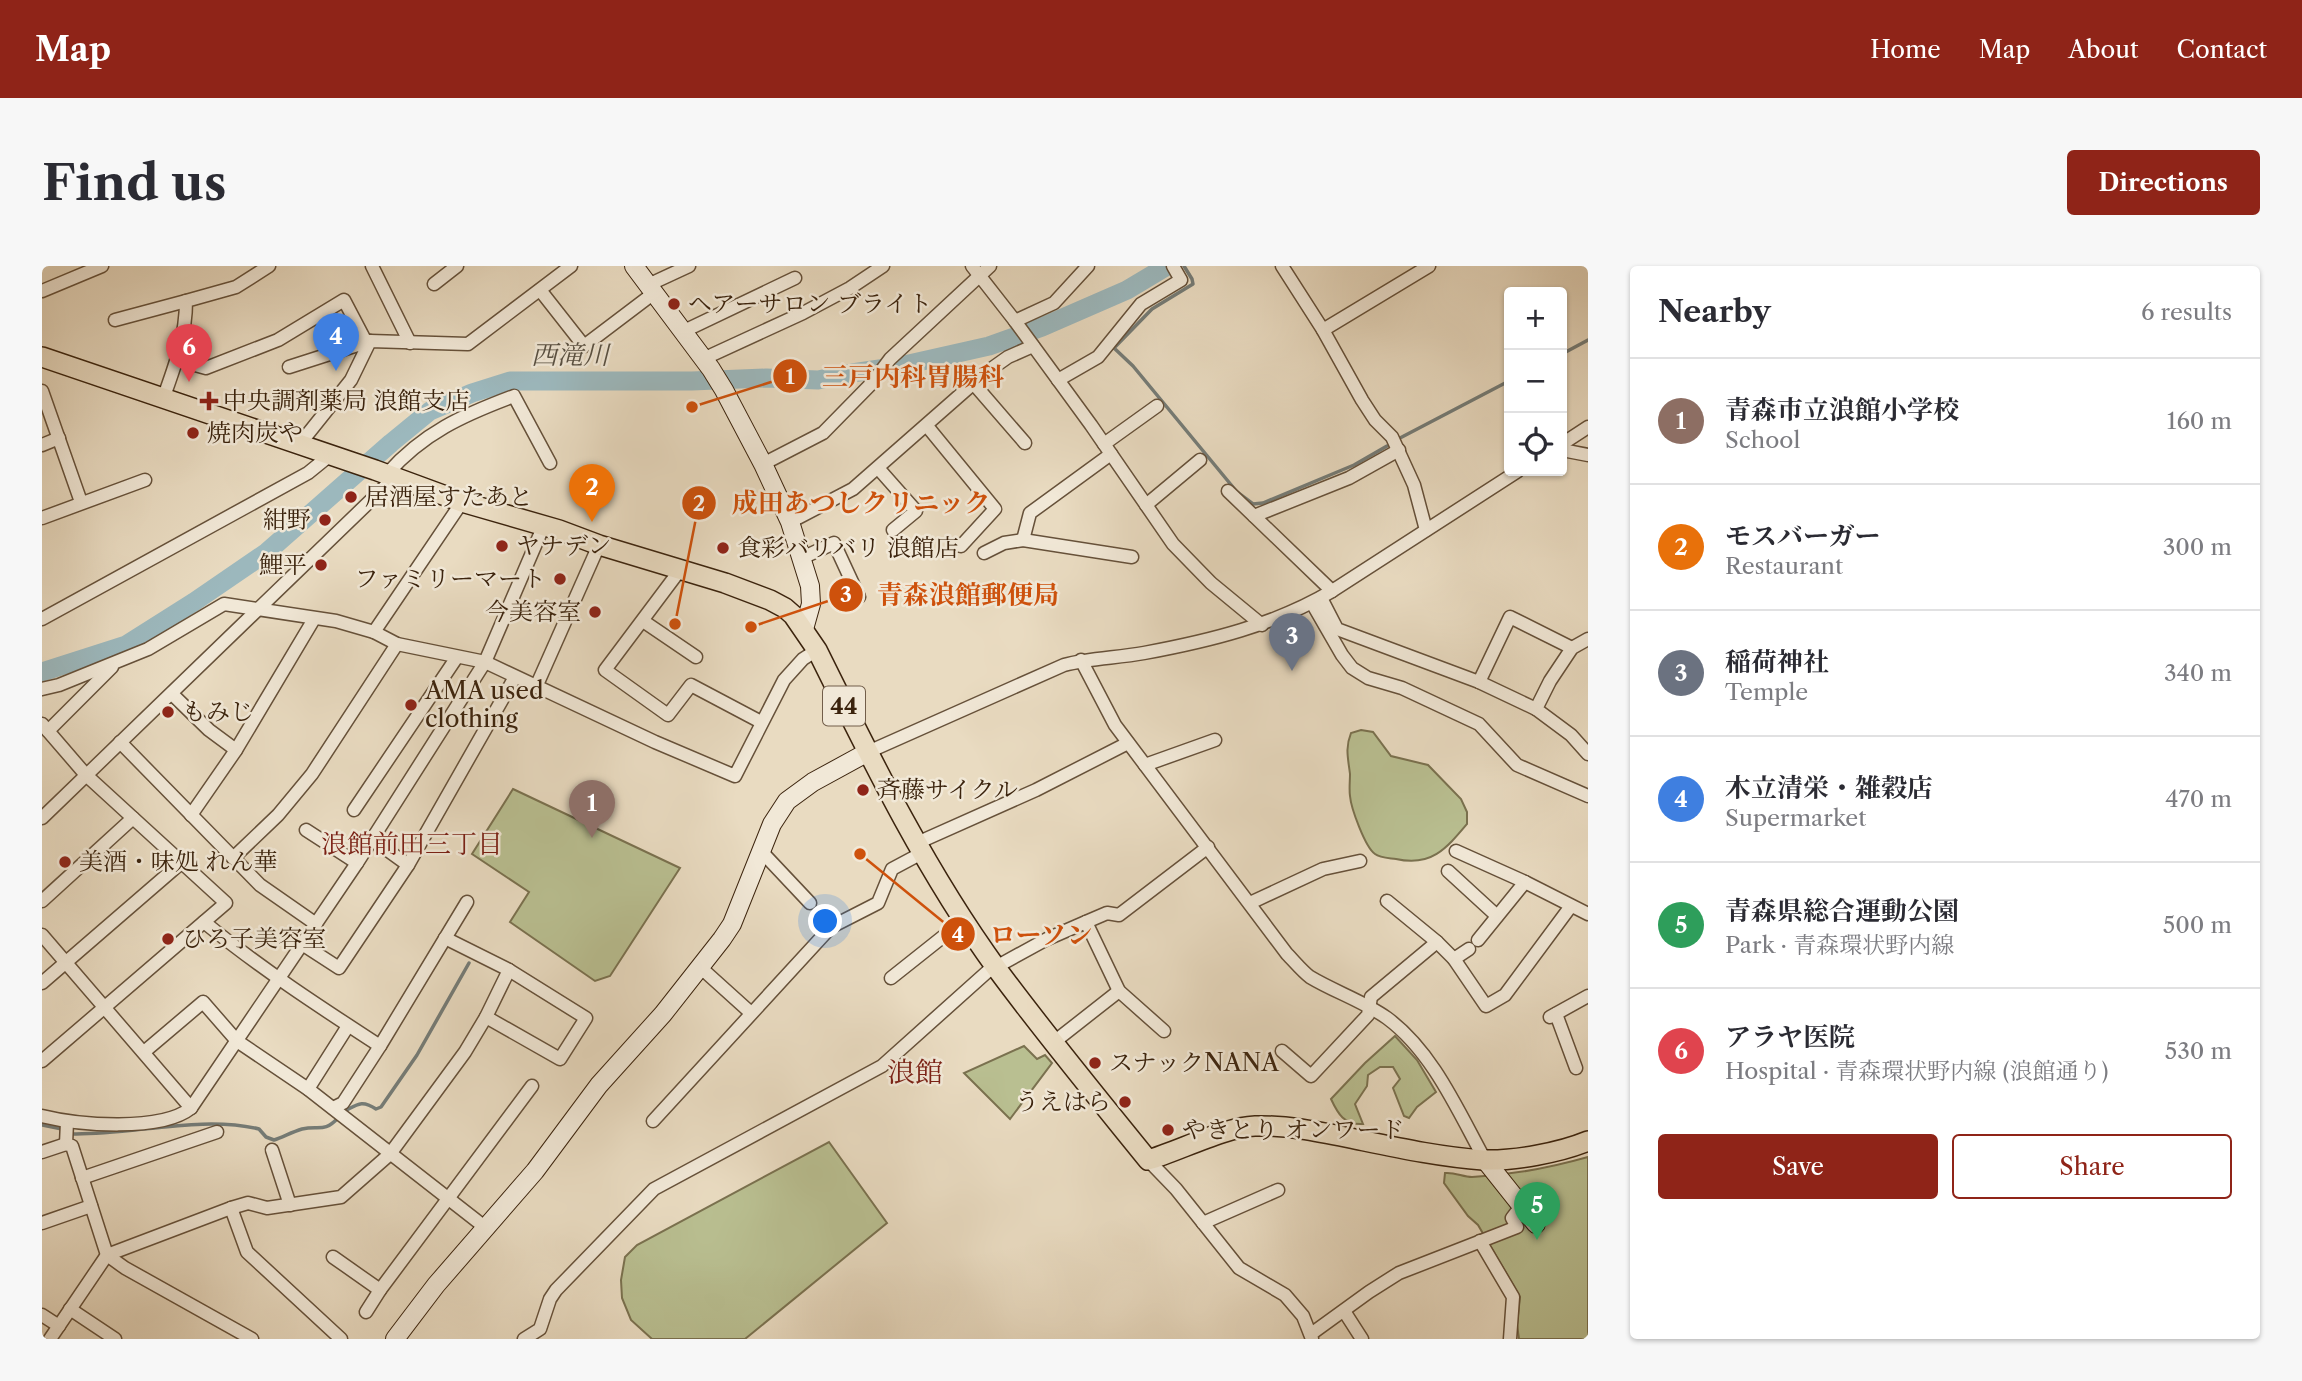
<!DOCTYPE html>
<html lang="en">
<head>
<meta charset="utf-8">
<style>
	:root { --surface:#fff; --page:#f7f7f7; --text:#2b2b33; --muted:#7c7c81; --line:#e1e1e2; --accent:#8f2418 }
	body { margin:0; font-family:"Libre Caslon Text","Noto Serif JP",serif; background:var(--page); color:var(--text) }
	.controls { position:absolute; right:21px; top:21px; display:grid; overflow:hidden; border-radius:7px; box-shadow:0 2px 5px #0004 }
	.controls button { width:63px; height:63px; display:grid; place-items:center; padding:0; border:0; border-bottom:2px solid var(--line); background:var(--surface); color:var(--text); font:35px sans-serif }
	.you { position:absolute; left:784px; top:656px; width:24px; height:24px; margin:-18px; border:5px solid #fff; border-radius:50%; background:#1a73e8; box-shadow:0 0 0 10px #1a73e833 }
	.badge { display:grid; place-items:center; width:46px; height:46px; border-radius:50%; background:var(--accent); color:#fff; font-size:23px; font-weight:700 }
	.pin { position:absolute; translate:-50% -58px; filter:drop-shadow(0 2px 4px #0008) }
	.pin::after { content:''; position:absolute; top:37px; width:24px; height:21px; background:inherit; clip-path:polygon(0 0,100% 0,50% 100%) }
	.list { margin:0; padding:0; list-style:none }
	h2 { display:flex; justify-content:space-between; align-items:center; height:91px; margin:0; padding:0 28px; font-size:30px }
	h2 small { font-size:23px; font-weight:400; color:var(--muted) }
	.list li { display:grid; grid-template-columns:46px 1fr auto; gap:21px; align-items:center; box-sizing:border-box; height:126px; padding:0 28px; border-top:2px solid var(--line) }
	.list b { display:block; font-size:26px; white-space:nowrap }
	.list p { margin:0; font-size:23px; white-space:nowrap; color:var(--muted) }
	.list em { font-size:23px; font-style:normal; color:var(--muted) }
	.actions { display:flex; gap:14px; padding:21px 28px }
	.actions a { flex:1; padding:16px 0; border:2px solid var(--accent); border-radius:7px; text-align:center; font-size:24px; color:var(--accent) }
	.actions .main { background:var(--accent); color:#fff }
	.icon { flex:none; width:38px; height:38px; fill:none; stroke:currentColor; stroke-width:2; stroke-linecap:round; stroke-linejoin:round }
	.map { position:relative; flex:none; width:1546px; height:1073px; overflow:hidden; border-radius:7px }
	header { display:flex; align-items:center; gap:42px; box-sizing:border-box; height:98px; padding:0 35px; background:var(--accent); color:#fff }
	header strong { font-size:33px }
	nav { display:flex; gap:38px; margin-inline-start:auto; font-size:24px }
	.intro { display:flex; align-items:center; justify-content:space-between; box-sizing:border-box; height:168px; padding:0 42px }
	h1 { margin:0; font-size:49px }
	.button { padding:18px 32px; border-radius:7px; background:var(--accent); color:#fff; font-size:24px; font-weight:700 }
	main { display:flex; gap:42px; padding:0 42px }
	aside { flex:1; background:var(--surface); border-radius:7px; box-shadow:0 2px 5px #0004 }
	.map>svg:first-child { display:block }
</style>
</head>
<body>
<header>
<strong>Map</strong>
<nav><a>Home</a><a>Map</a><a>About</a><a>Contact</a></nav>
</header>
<div class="intro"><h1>Find us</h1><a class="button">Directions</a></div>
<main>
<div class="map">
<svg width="1546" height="1073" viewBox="0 0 1546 1073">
	<rect width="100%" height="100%" fill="#e9dbc1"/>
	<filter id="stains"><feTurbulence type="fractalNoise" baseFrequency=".00286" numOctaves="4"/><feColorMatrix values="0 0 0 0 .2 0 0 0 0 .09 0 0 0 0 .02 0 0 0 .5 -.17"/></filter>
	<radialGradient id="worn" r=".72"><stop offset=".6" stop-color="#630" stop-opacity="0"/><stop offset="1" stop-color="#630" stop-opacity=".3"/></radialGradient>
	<g fill="#b9bf91" stroke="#7a714f" stroke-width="2">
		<path d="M1319 464 1331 466 1349 490 1386 499 1419 533 1425 546V558C1404 583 1389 601 1354 593 1348 592 1338 592 1333 588 1323 581 1309 542 1308 530 1307 523 1308 515 1308 508 1306 492 1303 482 1309 467Z"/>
		<path d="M471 523 638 602 568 710 553 715 468 656 487 626 430 588Z"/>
		<path d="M1353 770 1375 794 1394 826 1375 841 1367 852 1362 850 1351 822 1358 813 1351 801H1338L1326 809 1325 820 1313 838 1321 858C1302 859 1296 848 1289 833L1323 797Z"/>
		<path d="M982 780 995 793 1003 789 1010 797 968 853 922 807Z"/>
		<path d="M787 876 845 957 703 1073H610L589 1054 580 1032 579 1014 583 991 595 979Z"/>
		<path d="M1546 891V1073H1477L1475 1059 1478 1031 1436 959 1426 950 1402 917 1403 907C1413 906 1421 911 1430 911 1467 909 1511 901 1546 891Z"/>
	</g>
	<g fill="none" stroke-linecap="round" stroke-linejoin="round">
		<g stroke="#757c77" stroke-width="3.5">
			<path d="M1142 0 1150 13 1151 18 1110 43 1072 82 1091 100 1195 226 1211 238 1221 237 1312 199 1345 180"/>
			<path d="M1520 88 1546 74"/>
			<path d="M1358 172 1467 115"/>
			<path d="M301 846C315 839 319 833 334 843L339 841 375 789 427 697"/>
			<path d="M0 859 20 863"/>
			<path d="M31 868C90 869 159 849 217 863L224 871 232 874C241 871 250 866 260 863 277 859 282 867 296 852"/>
		</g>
		<path stroke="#9cb8bd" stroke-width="19" d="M0 406 84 379 152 336 225 286 349 177 388 145 430 127 468 115H650L724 112 776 114 810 107 858 100 947 80 1000 61 1085 24 1125 0"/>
		<defs>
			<g id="street">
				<path d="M330 0 368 77"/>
				<path d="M930 0 973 55 1049 159 1131 278 1169 317 1220 359"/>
				<path d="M1240 0 1281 64 1320 134 1333 154 1350 171 1372 219 1384 264"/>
				<path d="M392 18 415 0"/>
				<path d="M606 19 647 0"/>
				<path d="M498 24 542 80 612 27"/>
				<path d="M0 25 60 0"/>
				<path d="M73 54 144 35"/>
				<path d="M973 55 1012 37 1046 0"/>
				<path d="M1281 64 1387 0"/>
				<path d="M640 66 753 12"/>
				<path d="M661 93 761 47 808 22 841 0"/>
				<path d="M135 94 164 102 236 74 302 34 324 76"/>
				<path d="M247 101 328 75"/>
				<path d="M1016 114 1056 91 1099 38 1139 14 1131 0"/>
				<path d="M932 118 983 177"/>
				<path d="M0 125 39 236"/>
				<path d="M121 133C133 100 144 70 144 35L194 21 227 0"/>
				<path d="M885 160 953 243 919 280"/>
				<path d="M1062 178 1115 140"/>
				<path d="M1520 178 1546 161"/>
				<path d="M0 179 17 172"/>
				<path d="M257 179 309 114 328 75 426 78 529 0"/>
				<path d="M1520 184 1546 189"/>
				<path d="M721 198 781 167 830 117 848 93 948 0"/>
				<path d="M836 202 874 245 851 264"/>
				<path d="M345 208C381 167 421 149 472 130L508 197"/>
				<path d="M1186 225 1290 325"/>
				<path d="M1104 239 1158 194"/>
				<path d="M1212 250 1307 212 1357 184"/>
				<path d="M0 252 103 214"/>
				<path d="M748 256 811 223 942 108 966 91 991 80"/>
				<path d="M981 274 988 247 1069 188"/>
				<path d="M942 287 962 277 981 274 1090 291"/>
				<path d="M760 292 792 277 817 331"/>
				<path d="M638 304 563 404 626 449 649 419 719 456"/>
				<path d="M1279 332 1295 363 1437 416 1494 443"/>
				<path d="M1270 337 1300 389 1310 402 1326 412 1360 422 1437 458 1475 499 1546 530"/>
				<path d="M0 353 266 207 287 190"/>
				<path d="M601 355 654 391"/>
				<path d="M332 366 420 236"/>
				<path d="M1546 373 1530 382 1508 415 1494 443 1529 469 1546 488"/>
				<path d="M1039 394 1073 459 1245 688C1252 695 1260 705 1268 711 1293 726 1321 735 1345 752 1391 786 1416 845 1443 894"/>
				<path d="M1437 416 1468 351 1530 382"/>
				<path d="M494 421 557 279"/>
				<path d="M0 423 17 419 106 383 182 338 294 355 332 366 355 378 443 396 613 476 693 510 742 414 761 393 775 384"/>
				<path d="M130 428 167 464 194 484"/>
				<path d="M0 458 44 509 184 637 0 795"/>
				<path d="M6 465 70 401"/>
				<path d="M78 476 218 619 274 658"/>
				<path d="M826 486 1022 399C1048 392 1075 392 1102 387 1167 375 1233 359 1290 325L1476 205"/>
				<path d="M1103 499 1173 474"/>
				<path d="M312 544 415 391"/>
				<path d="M149 549 194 484 272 353"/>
				<path d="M0 552 353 211"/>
				<path d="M264 564 315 597"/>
				<path d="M330 573 366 599"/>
				<path d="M875 577 994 524 1086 477"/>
				<path d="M719 585 768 637"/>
				<path d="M1414 585 1483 616 1546 648"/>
				<path d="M191 592 236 549 270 508 355 378"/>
				<path d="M1406 605 1455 650"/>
				<path d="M0 635 91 552"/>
				<path d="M1208 637 1281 603 1318 595"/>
				<path d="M162 656C218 702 278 741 338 780"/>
				<path d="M1044 656 1077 725 1122 765"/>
				<path d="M0 669 149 842"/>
				<path d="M403 672 467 704 544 752 518 793 444 751"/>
				<path d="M1436 674 1483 616"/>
				<path d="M1395 676 1412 693 1444 740 1463 729 1529 640"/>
				<path d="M260 678 297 702 366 599 473 411"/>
				<path d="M1412 693 1427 683"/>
				<path d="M658 701 709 747"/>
				<path d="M849 712 922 654"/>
				<path d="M0 717 140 596"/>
				<path d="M1514 748 1534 802"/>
				<path d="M1508 751 1546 730"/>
				<path d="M1012 776 1077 725"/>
				<path d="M1240 785 1269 810 1326 749 1329 731 1395 676 1345 635"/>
				<path d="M102 786 161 736 195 775 266 823 444 962"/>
				<path d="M266 823 306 760"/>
				<path d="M291 842 301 837 338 780 425 636"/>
				<path d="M0 850C36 859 119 866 149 842L315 597 443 396 502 259"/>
				<path d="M611 855 789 661 836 637 850 603 880 587"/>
				<path d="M25 856 24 878 30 880 65 989 83 1002 210 1073"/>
				<path d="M230 884 248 939"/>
				<path d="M0 886 24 878"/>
				<path d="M1106 894 1134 923 1197 1002 1243 1029 1261 1050 1270 1073"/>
				<path d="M40 912 175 866"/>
				<path d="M189 942 205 986 299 1073"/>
				<path d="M0 957 49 940"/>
				<path d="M1161 957 1236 924"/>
				<path d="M1438 975 1471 1031 1468 1073"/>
				<path d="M291 991 338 1024 490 820"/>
				<path d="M28 1043 73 1073"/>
				<path d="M1302 1045 1320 1073"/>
				<path d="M324 1046 338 1024"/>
				<path d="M0 1049 17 1060"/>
				<path d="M1269 1068 1327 1026 1357 1007 1475 961 1470 952 1480 939"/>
				<path d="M8 1073 65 989 189 942 206 937 225 942 299 931 348 888 423 786 444 751 467 704"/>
				<path d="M482 1073 498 1063 508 1033 514 1024 612 923 840 800 945 706 954 701 1005 673 1044 656 1065 647 1077 649 1166 581"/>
			</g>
			<g id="secondary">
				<path d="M592 0 669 103 682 124 721 198 748 256 768 320 769 338 762 363"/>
				<path d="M1443 894 1494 958"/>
				<path d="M353 1073 394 1019 493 905 557 819 621 748 680 673 690 658 730 558 745 535 771 516 826 486"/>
			</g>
			<path id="primary" d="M0 91 333 204 420 236 517 264 557 279 683 317 728 334 743 342 751 349 775 384C829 493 883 604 955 703 1003 768 1055 831 1106 894 1137 885 1183 861 1213 860 1244 859 1278 866 1308 872 1352 881 1397 891 1441 894 1472 895 1517 887 1546 875"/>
		</defs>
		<use href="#street" stroke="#66513a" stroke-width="15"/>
		<use href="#secondary" stroke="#3b230d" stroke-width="20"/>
		<use href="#primary" stroke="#3b230d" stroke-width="22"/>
		<use href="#street" stroke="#f1e8d7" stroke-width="12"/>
		<use href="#secondary" stroke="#f1e8d7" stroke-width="18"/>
		<use href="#primary" stroke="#e9dbc1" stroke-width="19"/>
	</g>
	<g fill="#8f2418" stroke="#f1e8d7" stroke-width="2.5">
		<circle cx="632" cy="38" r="7"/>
		<path d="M163.5 124.5h7v7h7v7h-7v7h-7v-7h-7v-7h7z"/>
		<circle cx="151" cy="167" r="7"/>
		<circle cx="309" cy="231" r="7"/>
		<circle cx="283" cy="254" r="7"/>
		<circle cx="460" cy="280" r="7"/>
		<circle cx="681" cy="282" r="7"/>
		<circle cx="279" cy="299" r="7"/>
		<circle cx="518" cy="313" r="7"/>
		<circle cx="553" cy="346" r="7"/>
		<circle cx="369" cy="439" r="7"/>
		<circle cx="126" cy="446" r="7"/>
		<circle cx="821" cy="524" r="7"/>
		<circle cx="23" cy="596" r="7"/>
		<circle cx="126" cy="673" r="7"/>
		<circle cx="1053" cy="797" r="7"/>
		<circle cx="1083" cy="836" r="7"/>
		<circle cx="1126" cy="864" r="7"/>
	</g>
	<g text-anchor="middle" stroke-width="5" stroke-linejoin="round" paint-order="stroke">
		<rect fill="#f1e8d7" stroke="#725e4a" stroke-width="2" x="781" y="420.5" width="42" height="39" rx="5"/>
		<g font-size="23" font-weight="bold" fill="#3b230d">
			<text x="802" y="448">44</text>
		</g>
		<g font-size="24" fill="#3b230d" stroke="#f1e8d7" text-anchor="start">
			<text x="646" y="46">ヘアーサロン ブライト</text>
			<text x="181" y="143">中央調剤薬局 浪館支店</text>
			<text x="165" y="175">焼肉炭や</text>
			<text x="323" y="239">居酒屋すたあと</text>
			<text x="269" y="262" text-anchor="end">紺野</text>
			<text x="474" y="288">ヤナデン</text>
			<text x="695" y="290">食彩バリバリ 浪館店</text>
			<text x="265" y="307" text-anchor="end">鯉平</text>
			<text x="504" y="321" text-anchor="end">ファミリーマート</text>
			<text x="539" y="354" text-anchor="end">今美容室</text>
			<text x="383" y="433">AMA used<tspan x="383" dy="28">clothing</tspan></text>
			<text x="140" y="454">もみじ</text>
			<text x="835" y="532">斉藤サイクル</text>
			<text x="37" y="604">美酒・味処 れん華</text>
			<text x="140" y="681">ひろ子美容室</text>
			<text x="1067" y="805">スナックNANA</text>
			<text x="1069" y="844" text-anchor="end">うえはら</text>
			<text x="1140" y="872">やきとり オンワード</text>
		</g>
		<g font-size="26" font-style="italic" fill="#585042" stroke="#f1e8d7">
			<text x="528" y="98">西滝川</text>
		</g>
		<g font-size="26" fill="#7a1f14" stroke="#f1e8d7">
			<text x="370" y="587">浪館前田三丁目</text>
		</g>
		<g font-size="28" fill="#7a1f14" stroke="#f1e8d7">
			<text x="873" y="816">浪館</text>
		</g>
	</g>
	<path fill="none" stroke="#ce510c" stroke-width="2.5" d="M650 141L748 110M633 358L657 237M709 361L804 329M818 588L916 668"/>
	<g fill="#ce510c" stroke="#f1e8d7" stroke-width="2.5">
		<circle cx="650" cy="141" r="7"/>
		<circle cx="633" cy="358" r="7"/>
		<circle cx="709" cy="361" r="7"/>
		<circle cx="818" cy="588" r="7"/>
		<circle cx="748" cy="110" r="18"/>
		<circle cx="657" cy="237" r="18"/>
		<circle cx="804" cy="329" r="18"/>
		<circle cx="916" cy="668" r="18"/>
	</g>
	<g font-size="21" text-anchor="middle" font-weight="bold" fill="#fff">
		<text x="748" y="118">1</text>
		<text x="657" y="245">2</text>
		<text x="804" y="336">3</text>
		<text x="916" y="676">4</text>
	</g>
	<g font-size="26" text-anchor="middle" font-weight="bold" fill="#ce510c" stroke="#f1e8d7" stroke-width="5" stroke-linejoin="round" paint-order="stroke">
		<text x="871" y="120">三戸内科胃腸科</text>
		<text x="819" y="246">成田あつしクリニック</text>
		<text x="926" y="338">青森浪館郵便局</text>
		<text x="999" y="678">ローソン</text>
	</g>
	<rect width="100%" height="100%" filter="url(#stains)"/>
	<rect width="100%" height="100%" fill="url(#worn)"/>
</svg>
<div class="controls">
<button>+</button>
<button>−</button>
<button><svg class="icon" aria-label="locate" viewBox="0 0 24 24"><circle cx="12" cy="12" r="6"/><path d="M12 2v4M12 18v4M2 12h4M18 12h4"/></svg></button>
</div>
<div class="you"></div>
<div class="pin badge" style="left:550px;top:572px;background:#8d6e63">1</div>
<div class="pin badge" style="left:550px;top:256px;background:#e8710a">2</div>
<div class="pin badge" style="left:1250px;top:405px;background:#6b7280">3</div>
<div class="pin badge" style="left:294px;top:105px;background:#3f7fe0">4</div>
<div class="pin badge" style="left:1495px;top:974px;background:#2e9e5b">5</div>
<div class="pin badge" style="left:147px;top:116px;background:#e0444e">6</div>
</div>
<aside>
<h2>Nearby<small>6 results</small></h2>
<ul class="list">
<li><span class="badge" style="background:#8d6e63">1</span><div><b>青森市立浪館小学校</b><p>School</p></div><em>160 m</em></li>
<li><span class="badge" style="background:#e8710a">2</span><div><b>モスバーガー</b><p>Restaurant</p></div><em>300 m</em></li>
<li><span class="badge" style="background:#6b7280">3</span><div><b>稲荷神社</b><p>Temple</p></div><em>340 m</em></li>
<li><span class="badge" style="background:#3f7fe0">4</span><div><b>木立清栄・雑穀店</b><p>Supermarket</p></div><em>470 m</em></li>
<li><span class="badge" style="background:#2e9e5b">5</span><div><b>青森県総合運動公園</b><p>Park · 青森環状野内線</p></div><em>500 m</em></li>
<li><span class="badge" style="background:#e0444e">6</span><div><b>アラヤ医院</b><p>Hospital · 青森環状野内線 (浪館通り)</p></div><em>530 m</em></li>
</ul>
<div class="actions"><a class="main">Save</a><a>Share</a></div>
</aside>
</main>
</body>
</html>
